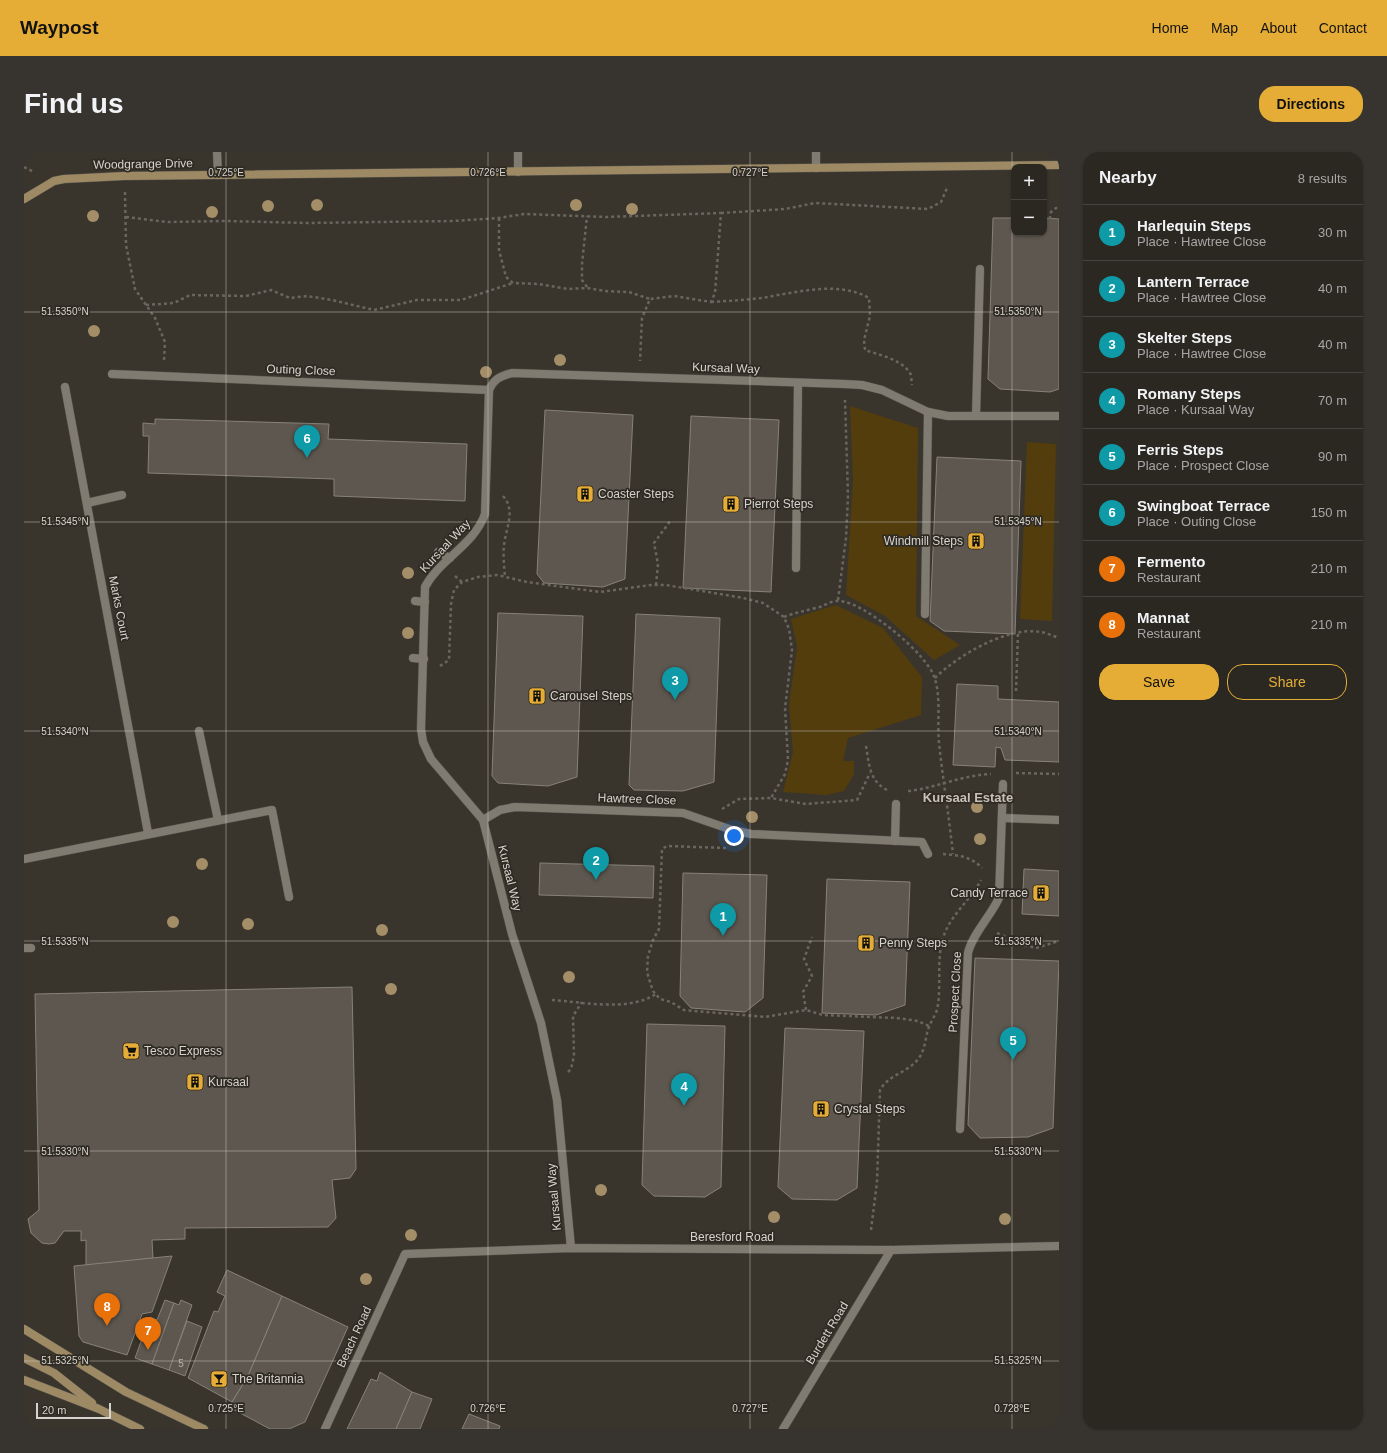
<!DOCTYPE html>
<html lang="en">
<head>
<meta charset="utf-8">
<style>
	:root { --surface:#2b2822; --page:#37342f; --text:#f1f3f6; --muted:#a6a6a5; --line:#474440; --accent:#e5ad36 }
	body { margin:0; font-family:Helvetica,sans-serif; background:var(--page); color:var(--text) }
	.controls { position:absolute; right:12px; top:12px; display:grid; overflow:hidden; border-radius:8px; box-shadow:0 1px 3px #0004 }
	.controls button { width:36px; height:36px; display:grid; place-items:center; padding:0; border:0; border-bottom:1px solid var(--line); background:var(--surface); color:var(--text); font:20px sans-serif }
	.scale { position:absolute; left:12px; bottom:10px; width:75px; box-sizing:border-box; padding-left:4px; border:2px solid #d6d3ce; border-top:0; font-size:11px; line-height:14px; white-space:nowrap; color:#d6d3ce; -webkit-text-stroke:3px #2f2b23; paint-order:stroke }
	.you { position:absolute; left:710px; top:684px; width:14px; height:14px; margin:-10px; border:3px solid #fff; border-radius:50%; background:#1a73e8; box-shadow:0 0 0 6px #1a73e833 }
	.badge { display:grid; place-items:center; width:26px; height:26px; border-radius:50%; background:var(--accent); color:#fff; font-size:13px; font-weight:700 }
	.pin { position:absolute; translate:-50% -33px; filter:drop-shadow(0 1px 2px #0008) }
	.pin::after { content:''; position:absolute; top:21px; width:14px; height:12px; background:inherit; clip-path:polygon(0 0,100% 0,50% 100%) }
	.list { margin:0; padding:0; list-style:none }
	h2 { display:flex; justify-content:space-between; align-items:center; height:52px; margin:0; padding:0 16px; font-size:17px }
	h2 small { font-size:13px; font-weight:400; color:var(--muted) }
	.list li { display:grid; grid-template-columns:26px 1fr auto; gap:12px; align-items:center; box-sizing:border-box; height:56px; padding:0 16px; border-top:1px solid var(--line) }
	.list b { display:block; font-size:15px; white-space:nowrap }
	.list p { margin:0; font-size:13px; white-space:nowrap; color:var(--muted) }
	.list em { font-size:13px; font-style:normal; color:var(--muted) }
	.actions { display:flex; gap:8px; padding:12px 16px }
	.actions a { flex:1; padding:9px 0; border:1px solid var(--accent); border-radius:16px; text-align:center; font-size:14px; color:var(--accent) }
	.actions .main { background:var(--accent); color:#111 }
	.map { position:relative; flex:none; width:1035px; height:1277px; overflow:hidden; border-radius:16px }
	header { display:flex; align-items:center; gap:24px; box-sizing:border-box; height:56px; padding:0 20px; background:var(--accent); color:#111 }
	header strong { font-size:19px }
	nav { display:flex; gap:22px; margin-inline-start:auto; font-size:14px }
	.intro { display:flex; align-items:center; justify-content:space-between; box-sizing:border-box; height:96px; padding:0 24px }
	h1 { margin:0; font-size:28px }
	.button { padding:10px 18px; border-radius:16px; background:var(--accent); color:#111; font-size:14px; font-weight:700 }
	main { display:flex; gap:24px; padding:0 24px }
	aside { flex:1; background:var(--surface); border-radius:16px; box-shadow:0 1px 3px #0004 }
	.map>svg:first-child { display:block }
</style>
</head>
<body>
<header>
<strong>Waypost</strong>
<nav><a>Home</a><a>Map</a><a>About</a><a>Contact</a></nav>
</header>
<div class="intro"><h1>Find us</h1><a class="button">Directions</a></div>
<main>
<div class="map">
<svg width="1035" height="1277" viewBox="0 0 1035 1277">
	<rect width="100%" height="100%" fill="#39352d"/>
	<g fill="#533d0d">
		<path d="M826 254 894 276 892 464 936 493 910 508 861 464 822 443 829 328Z"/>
		<path d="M1003 290 1032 292 1028 469 996 467Z"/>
		<path d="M812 453 859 476 898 525 897 563 824 586 819 609H830V622L820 639 802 643 759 640 769 600 765 552 773 495 767 467Z"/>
	</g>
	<g fill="#5d574f" stroke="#878278">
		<path d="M969 66H990V81H1020V66L1035 67V237L1026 240 976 237 964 227Z"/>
		<path d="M521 258 609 263 601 427 579 435 520 431 513 422Z"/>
		<path d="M667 264 755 268 747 440 659 436Z"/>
		<path d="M131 267 305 272 304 287 443 292 441 349 310 344V327L124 321 125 284H119V271L131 272Z"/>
		<path d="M913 305 997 309 991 482 920 479 906 469Z"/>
		<path d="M474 461 559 464 553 625 524 634 474 631 468 624Z"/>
		<path d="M612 462 696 466 690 630 659 639 610 638 605 633Z"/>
		<path d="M933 532 974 534V547L1035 550V610L981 608 977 596 972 595 971 615 929 613Z"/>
		<path d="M516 711 630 714 629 746 515 743Z"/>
		<path d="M1000 717 1035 719V764L998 762Z"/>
		<path d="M659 721 743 723 739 846 721 860 667 856 656 844Z"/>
		<path d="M803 727 886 730 881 853 852 863 798 861Z"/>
		<path d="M951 806 1035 809 1029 976 1004 985 956 986 944 973Z"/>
		<path d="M328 835 332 1017 326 1026 308 1028 312 1066 304 1075 161 1076V1087L128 1088 129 1106 62 1114V1088L57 1089V1079H40L31 1091 25 1092 18 1091 7 1081 4 1067 15 1058 11 842Z"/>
		<path d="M623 872 701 874 697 1035 681 1045 630 1044 618 1033Z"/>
		<path d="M761 876 840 879 833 1036 813 1048 768 1047 754 1035Z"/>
		<path d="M148 1104 128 1160 118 1162 103 1203 59 1190 55 1184 50 1114Z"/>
		<path d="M203 1118 258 1144 224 1224 208 1250 164 1226 190 1159 194 1160 201 1144 193 1140Z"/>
		<path d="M258 1144 324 1175 281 1270 265 1277H246L205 1255 224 1224Z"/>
		<path d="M141 1148 150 1151 128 1212 111 1206 126 1165 133 1168Z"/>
		<path d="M157 1148 168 1153 145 1218 128 1212 150 1151 155 1153Z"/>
		<path d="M163 1169 178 1175 161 1224 145 1218Z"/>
		<path d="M356 1220 388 1240 372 1277H323L347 1227 353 1229Z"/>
		<path d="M388 1240 408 1247 396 1277H372Z"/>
		<path d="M445 1262 476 1274 475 1277H438Z"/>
	</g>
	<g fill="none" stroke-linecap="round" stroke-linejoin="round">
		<defs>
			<g id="lane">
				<path d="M41 235 124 681"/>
				<path d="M952 264 956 117"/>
				<path d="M63 351 98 343"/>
				<path d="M414 400 426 406"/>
				<path d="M772 416 774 231"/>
				<path d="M391 449 401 450"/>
				<path d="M901 462 904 260"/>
				<path d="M389 506 400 507"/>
				<path d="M175 579 194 668"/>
				<path d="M0 707 248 658 265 745"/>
				<path d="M0 796H7"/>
			</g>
			<g id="street">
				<path d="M193 0 194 23"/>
				<path d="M494 0V20"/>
				<path d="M792 0V16"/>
				<path d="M88 222 465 238"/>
				<path d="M978 666 1035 668"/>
				<path d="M459 668 476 658 491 655 659 661 708 678 727 682 898 690 904 702"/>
				<path d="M871 689 872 652"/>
				<path d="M936 977 944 801C948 783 966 765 975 746L979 632"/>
				<path d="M547 1096 533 948 517 871 488 782 459 668 407 607 399 590 397 577 401 435C416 407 450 393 461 362L465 238C470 227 476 224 488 221L820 232 838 233 858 238 904 260 924 264H1035"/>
				<path d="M301 1277 381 1102 547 1096 867 1098 1035 1094"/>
				<path d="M759 1277 867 1098"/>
			</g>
			<g id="secondary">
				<path d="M0 47 30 29 40 27 100 24 1035 13"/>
				<path d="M0 1177 102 1240 180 1277"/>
				<path d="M0 1206 30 1221 68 1251"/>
				<path d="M0 1228 75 1257 116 1277"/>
			</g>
		</defs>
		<use href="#lane" stroke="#57534c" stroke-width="9"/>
		<use href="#street" stroke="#57534c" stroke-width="9"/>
		<use href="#secondary" stroke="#57534c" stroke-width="9"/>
		<g stroke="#6a665f" stroke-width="2.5" stroke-dasharray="3 3" stroke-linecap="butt">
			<path d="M0 15 10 20"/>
			<path d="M101 40 102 93 111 137 131 166 141 190 140 208"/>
			<path d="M697 61 761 57 791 51 904 57 917 50 923 36"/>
			<path d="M102 65 143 70 202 69 282 71 429 69 475 66 500 62 582 65 697 61 691 141 687 150 650 144 626 147 618 166 616 209"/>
			<path d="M475 66V98L482 125 489 131 514 132 544 137 563 136 581 139 605 140 626 147"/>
			<path d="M1026 67V61L1032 56H1035"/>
			<path d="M563 135 558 128V112L563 64"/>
			<path d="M687 150C704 149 720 148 737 146 770 141 814 128 845 146L846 164 840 188 841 198C855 203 877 207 886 221 888 224 887 229 888 233"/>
			<path d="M122 153 150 151 166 143 222 144 247 138 266 146 283 144 308 148 350 158 393 148H437L489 131"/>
			<path d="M479 344C492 358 482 376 480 393 479 403 480 414 481 425"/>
			<path d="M431 424 438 430"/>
			<path d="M632 433 634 412 630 391 647 368"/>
			<path d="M814 448 822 386 824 344 821 248"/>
			<path d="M760 465C770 461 780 459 792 456 799 455 807 448 815 449 839 449 905 503 911 527 917 547 913 570 915 591 919 628 925 665 929 702"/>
			<path d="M416 514 425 508 427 452 430 438 438 430 454 425 473 423 503 430 576 440 627 433H642L719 446 739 451 760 465 765 477 768 498 761 556 764 608 761 622 747 646"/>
			<path d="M911 526C934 503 984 474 1017 480 1023 481 1029 484 1035 486"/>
			<path d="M992 539 994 481"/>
			<path d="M842 594C845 611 845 629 863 638"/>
			<path d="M992 621 1035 622"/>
			<path d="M884 639C912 636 938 623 967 622"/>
			<path d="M698 657 715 647 747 646 782 652 833 648 846 621"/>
			<path d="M702 696 643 694 638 697 635 777 629 788 624 804 623 820 626 830 629 839 636 847 647 850 660 858 741 865 782 858 799 863 873 866 894 869 905 874"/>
			<path d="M919 702C934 703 948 705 958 716"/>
			<path d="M973 781 1000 793 1012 796 1035 789"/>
			<path d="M528 848C558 850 605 860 632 842"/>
			<path d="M782 858 779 840 788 824 780 807 788 785"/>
			<path d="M544 920 547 917 550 904 549 864 558 850"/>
			<path d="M847 1078 853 1030 856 938C865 922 884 921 895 906 902 896 901 885 905 875 907 869 911 864 913 858 918 835 912 809 919 786 926 763 946 749 957 728"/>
		</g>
		<use href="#lane" stroke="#807b71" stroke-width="8"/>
		<use href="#street" stroke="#807b71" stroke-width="8"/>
		<use href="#secondary" stroke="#9d8a64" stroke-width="8"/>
	</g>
	<g fill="#a38e68">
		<circle cx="293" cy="53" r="6"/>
		<circle cx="552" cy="53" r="6"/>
		<circle cx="244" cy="54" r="6"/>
		<circle cx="608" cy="57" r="6"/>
		<circle cx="188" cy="60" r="6"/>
		<circle cx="69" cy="64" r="6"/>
		<circle cx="70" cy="179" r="6"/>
		<circle cx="536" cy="208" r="6"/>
		<circle cx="462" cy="220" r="6"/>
		<circle cx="384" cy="421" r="6"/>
		<circle cx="384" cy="481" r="6"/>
		<circle cx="953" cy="655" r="6"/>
		<circle cx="728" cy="665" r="6"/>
		<circle cx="956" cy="687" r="6"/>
		<circle cx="178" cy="712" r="6"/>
		<circle cx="149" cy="770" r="6"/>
		<circle cx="224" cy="772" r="6"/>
		<circle cx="358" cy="778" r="6"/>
		<circle cx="545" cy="825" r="6"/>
		<circle cx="367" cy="837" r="6"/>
		<circle cx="577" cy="1038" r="6"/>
		<circle cx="750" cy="1065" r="6"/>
		<circle cx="981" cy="1067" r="6"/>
		<circle cx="387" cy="1083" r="6"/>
		<circle cx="342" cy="1127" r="6"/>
	</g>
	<path fill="none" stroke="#d6d3ce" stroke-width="1" stroke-opacity="0.45" d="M202 0V1277M464 0V1277M726 0V1277M988 0V1277M0 160H1035M0 370H1035M0 579H1035M0 789H1035M0 999H1035M0 1209H1035"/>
	<defs>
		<symbol id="building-square" viewBox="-11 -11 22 22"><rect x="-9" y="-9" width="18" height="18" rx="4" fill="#e5ad36" stroke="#2f2b23"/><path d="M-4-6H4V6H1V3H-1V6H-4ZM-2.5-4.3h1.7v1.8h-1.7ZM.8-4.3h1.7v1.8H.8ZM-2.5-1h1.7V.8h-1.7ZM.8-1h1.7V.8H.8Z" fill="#111"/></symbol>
		<symbol id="supermarket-square" viewBox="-11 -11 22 22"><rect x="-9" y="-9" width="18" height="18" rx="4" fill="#e5ad36" stroke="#2f2b23"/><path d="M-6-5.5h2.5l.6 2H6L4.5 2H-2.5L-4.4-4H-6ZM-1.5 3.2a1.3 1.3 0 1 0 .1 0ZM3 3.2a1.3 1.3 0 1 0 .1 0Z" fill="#111"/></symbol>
		<symbol id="bar-square" viewBox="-11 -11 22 22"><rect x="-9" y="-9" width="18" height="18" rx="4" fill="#e5ad36" stroke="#2f2b23"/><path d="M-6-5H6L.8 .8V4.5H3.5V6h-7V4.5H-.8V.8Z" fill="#111"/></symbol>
	</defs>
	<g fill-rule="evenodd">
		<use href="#building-square" x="551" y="332" width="20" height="20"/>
		<use href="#building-square" x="697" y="342" width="20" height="20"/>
		<use href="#building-square" x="942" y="379" width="20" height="20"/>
		<use href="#building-square" x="503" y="534" width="20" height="20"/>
		<use href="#building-square" x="1007" y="731" width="20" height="20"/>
		<use href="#building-square" x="832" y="781" width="20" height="20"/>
		<use href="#supermarket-square" x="97" y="889" width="20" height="20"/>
		<use href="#building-square" x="161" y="920" width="20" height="20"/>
		<use href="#building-square" x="787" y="947" width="20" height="20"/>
		<use href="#bar-square" x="185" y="1217" width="20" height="20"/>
	</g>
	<g text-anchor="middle" stroke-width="3.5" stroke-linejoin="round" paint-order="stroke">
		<g font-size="10" fill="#b8b4ae">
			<text x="157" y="1215">5</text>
		</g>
		<g font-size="12" fill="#d6d3ce" stroke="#2f2b23">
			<text transform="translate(119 12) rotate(-1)" y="4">Woodgrange Drive</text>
			<text transform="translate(702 216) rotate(2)" y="4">Kursaal Way</text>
			<text transform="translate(277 218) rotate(2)" y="4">Outing Close</text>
			<text transform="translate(421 394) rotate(-47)" y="4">Kursaal Way</text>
			<text transform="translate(95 456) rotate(79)" y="4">Marks Court</text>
			<text transform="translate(613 647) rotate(2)" y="4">Hawtree Close</text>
			<text transform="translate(486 726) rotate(76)" y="4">Kursaal Way</text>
			<text transform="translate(931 840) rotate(-87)" y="4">Prospect Close</text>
			<text transform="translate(530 1045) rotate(-95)" y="4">Kursaal Way</text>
			<text x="708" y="1089">Beresford Road</text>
			<text transform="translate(803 1181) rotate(-59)" y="4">Burdett Road</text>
			<text transform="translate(330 1185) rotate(-65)" y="4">Beach Road</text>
		</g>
		<g font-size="12" fill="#d6d3ce" stroke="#2f2b23" text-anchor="start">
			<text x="574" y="346">Coaster Steps</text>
			<text x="720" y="356">Pierrot Steps</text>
			<text x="939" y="393" text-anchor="end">Windmill Steps</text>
			<text x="526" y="548">Carousel Steps</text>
			<text x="1004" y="745" text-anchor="end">Candy Terrace</text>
			<text x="855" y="795">Penny Steps</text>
			<text x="120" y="903">Tesco Express</text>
			<text x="184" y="934">Kursaal</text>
			<text x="810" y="961">Crystal Steps</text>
			<text x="208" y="1231">The Britannia</text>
		</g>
		<g font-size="13" font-weight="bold" fill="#c6c0b6" stroke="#2f2b23">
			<text x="944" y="650">Kursaal Estate</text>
		</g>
	</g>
	<g font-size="10" text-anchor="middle" fill="#d6d3ce" stroke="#2f2b23" stroke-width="3.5" stroke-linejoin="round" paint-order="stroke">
		<text x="202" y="24">0.725°E</text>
		<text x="464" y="24">0.726°E</text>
		<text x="726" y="24">0.727°E</text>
		<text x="41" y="163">51.5350°N</text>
		<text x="994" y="163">51.5350°N</text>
		<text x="41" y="373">51.5345°N</text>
		<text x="994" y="373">51.5345°N</text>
		<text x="41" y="583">51.5340°N</text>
		<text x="994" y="583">51.5340°N</text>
		<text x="41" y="793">51.5335°N</text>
		<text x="994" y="793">51.5335°N</text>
		<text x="41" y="1003">51.5330°N</text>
		<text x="994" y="1003">51.5330°N</text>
		<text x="41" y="1212">51.5325°N</text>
		<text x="994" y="1212">51.5325°N</text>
		<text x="202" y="1260">0.725°E</text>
		<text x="464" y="1260">0.726°E</text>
		<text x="726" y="1260">0.727°E</text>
		<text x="988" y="1260">0.728°E</text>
	</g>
</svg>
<div class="controls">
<button>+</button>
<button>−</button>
</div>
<div class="scale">20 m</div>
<div class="you"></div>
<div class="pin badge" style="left:699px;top:784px;background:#0f9aa8">1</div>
<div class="pin badge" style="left:572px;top:728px;background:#0f9aa8">2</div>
<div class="pin badge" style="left:651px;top:548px;background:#0f9aa8">3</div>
<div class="pin badge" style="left:660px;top:954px;background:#0f9aa8">4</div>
<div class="pin badge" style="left:989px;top:908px;background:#0f9aa8">5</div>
<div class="pin badge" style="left:283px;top:306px;background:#0f9aa8">6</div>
<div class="pin badge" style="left:124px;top:1198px;background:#e8710a">7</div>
<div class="pin badge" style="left:83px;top:1174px;background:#e8710a">8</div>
</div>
<aside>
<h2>Nearby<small>8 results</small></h2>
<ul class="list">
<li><span class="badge" style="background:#0f9aa8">1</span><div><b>Harlequin Steps</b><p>Place · Hawtree Close</p></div><em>30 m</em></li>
<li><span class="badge" style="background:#0f9aa8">2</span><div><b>Lantern Terrace</b><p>Place · Hawtree Close</p></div><em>40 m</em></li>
<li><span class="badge" style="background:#0f9aa8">3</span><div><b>Skelter Steps</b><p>Place · Hawtree Close</p></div><em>40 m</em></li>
<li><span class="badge" style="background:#0f9aa8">4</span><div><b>Romany Steps</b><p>Place · Kursaal Way</p></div><em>70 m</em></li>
<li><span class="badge" style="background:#0f9aa8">5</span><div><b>Ferris Steps</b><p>Place · Prospect Close</p></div><em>90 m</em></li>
<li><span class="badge" style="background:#0f9aa8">6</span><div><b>Swingboat Terrace</b><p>Place · Outing Close</p></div><em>150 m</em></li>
<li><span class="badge" style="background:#e8710a">7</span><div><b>Fermento</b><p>Restaurant</p></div><em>210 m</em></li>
<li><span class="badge" style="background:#e8710a">8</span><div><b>Mannat</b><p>Restaurant</p></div><em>210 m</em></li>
</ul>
<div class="actions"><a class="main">Save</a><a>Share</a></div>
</aside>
</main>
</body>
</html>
